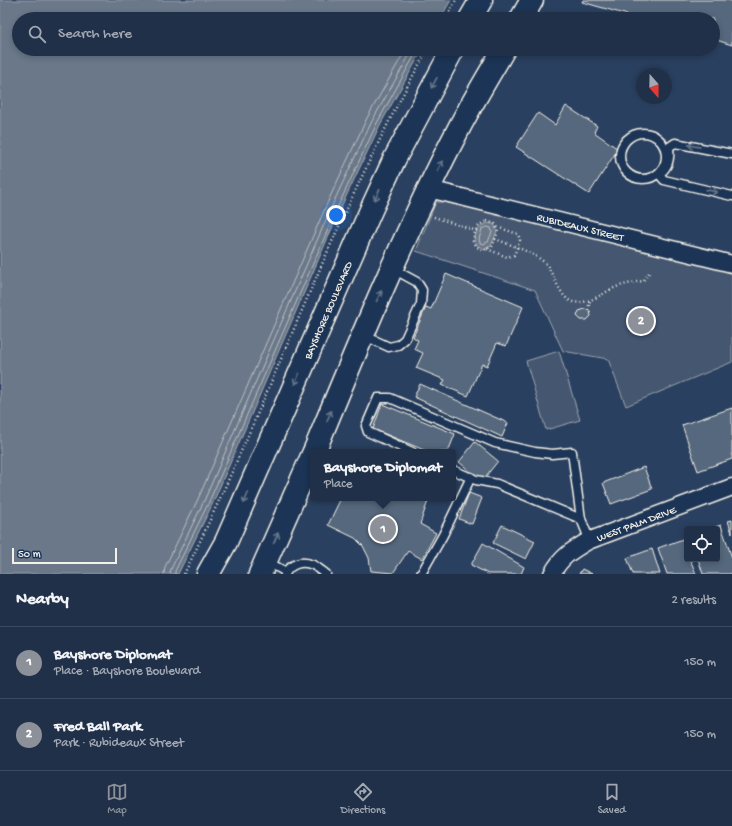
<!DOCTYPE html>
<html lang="en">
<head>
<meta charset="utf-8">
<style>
	:root { --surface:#203048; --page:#2d3c52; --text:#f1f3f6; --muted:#a2a9b4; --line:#3d4b60; --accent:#8c9099 }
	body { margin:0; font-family:"Gochi Hand",sans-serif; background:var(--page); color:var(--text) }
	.controls { position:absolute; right:12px; bottom:12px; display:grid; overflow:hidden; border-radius:4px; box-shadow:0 2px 6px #0003 }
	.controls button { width:36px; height:36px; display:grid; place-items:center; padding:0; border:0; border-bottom:1px solid var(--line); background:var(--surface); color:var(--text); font:20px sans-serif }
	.compass { position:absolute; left:636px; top:68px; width:36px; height:36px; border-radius:50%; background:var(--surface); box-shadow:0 2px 6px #0003; rotate:160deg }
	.scale { position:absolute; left:12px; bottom:10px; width:105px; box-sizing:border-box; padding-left:4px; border:2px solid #f4f1e8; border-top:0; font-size:11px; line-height:14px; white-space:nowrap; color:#f4f1e8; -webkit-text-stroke:3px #1d3557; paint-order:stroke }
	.you { position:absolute; left:336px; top:215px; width:14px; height:14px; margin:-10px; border:3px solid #fff; border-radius:50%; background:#1a73e8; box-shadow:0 0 0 6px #1a73e833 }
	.badge { display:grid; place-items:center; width:26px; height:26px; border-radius:50%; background:var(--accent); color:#fff; font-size:13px; font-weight:700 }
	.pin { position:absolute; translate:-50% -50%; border:2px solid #fff; box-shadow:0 1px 4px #0006 }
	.popup { position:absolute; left:310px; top:449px; width:146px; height:52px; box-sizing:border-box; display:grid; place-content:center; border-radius:4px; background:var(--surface); filter:drop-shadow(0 1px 3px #0005); font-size:13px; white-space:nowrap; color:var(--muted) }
	.popup b { font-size:15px; color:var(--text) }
	.popup::after { content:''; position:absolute; left:50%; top:100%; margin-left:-8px; border:8px solid transparent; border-top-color:var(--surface) }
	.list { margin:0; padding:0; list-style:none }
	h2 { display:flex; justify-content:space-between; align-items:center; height:52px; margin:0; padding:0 16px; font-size:17px }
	h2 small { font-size:13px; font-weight:400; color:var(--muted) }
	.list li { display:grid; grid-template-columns:26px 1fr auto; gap:12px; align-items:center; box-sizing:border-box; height:72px; padding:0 16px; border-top:1px solid var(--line) }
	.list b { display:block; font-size:15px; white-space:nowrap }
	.list p { margin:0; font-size:13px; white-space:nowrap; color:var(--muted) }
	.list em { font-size:13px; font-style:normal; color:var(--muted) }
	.icon { flex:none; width:22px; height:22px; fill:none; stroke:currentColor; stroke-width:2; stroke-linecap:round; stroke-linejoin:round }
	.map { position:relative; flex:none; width:732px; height:574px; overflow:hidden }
	.search { position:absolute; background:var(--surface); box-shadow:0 2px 6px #0003; left:12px; right:12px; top:12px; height:44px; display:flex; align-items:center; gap:10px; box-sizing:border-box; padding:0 14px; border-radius:22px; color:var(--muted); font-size:15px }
	.sheet { height:196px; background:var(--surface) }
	nav { display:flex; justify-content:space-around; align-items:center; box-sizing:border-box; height:56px; border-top:1px solid var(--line); background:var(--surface); font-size:11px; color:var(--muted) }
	nav a { display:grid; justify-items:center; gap:2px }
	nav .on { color:var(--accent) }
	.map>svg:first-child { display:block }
</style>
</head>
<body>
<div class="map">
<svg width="732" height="574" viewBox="0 0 732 574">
	<rect width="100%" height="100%" fill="#2a4060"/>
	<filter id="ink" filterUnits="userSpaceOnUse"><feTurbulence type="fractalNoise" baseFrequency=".025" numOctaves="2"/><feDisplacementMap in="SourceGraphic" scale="8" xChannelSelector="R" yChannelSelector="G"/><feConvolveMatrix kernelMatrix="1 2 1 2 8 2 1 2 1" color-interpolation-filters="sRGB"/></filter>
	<g filter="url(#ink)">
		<g fill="#445771" stroke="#9ca4ac">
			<path d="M436 202H444L732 268V362L626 406 608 359 563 351 535 290 416 251Z"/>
			<path d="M559 351 580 420 546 430 526 361Z"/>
		</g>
		<g fill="#6a788a" stroke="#a1a8b0">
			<path d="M0 0H451L440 19H19V49H423L380 125 343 203 212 505 178 574H0Z"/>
			<path d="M487 223 494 224 497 231 491 246 484 249 478 246 474 241C476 232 478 227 487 223Z"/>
		</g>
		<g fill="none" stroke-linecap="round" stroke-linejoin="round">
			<g stroke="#bdc1c2" stroke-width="1">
				<path d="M487 227 491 228 492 232 488 242 483 244 480 243 479 239 482 229Z"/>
				<path d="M164 574 165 567 198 499 330 197 367 118 406 49"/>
				<path d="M170 574 171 569 204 501 335 199 372 121 413 49"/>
				<path d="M175 574V571L208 504 340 202 377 123 418 49"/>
			</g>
		</g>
		<g fill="#56677d" stroke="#f4f1e8">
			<path d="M583 0H728L732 1V45L713 39V19H642L582 2Z"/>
			<path d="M566 106 597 126 594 132 618 149 589 194 516 147 538 113 555 125Z"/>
			<path d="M446 274 523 307 506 346 497 343 487 366 482 364 468 396 442 385 445 380 416 368 423 353 414 349 418 340 413 337 426 307 431 309Z"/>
			<path d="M585 309 590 311 591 316 587 320H581L577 316 579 311Z"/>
			<path d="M420 384 508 423 502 437 414 397Z"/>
			<path d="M382 404 455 434 448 452H429L373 429Z"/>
			<path d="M732 408V459L698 471 682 425Z"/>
			<path d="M475 442 498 461 482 481 459 462Z"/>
			<path d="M644 467 652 489 611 504 603 483Z"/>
			<path d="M469 493 482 498 472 524 459 519Z"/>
			<path d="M341 498H429L420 524 436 533 422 559 408 551 393 573 371 571 369 558 363 546 355 538 328 525Z"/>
			<path d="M732 520V533L728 521Z"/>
			<path d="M502 525 535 541 526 559 493 543Z"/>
			<path d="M721 525 732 558V574H703L698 559H717V529H710Z"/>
			<path d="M683 539 687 550V559H690L696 574H667L658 548Z"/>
			<path d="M483 543 524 567 521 574H488L471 565Z"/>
			<path d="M652 549 660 574H633L627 558Z"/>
			<path d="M582 569 592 574H579Z"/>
		</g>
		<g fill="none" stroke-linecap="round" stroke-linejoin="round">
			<defs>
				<g id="lane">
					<circle cx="643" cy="156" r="23"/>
					<path d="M732 154 675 143 669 147C670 158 669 167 659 174L664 180 732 196"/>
					<path d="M363 335 389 347 398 345 405 339 421 304 422 290 417 282 393 269"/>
					<path d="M412 452 368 432 366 426 378 398H390L495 443 535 452 552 454 572 452 581 519 590 541"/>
					<path d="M453 470 476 480 497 484 581 519"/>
					<path d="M266 561 286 572"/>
					<path d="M285 574C290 564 302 560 313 565 317 567 322 571 326 574"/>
					<path d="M421 574 443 535 471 477"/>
				</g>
				<g id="street">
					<path id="s1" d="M429 189 732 264"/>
					<path id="s2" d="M552 574C561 557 571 551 588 541L732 487"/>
				</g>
				<g id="secondary">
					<path d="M470 19 481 0"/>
					<path d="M521 19 532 0"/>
					<path d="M314 452C359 343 404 233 459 128 473 101 489 75 504 49"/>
					<path id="s3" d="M208 574 226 542 371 210 394 160 453 49"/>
					<path d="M260 574 313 454"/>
				</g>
			</defs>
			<use href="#lane" stroke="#f4f1e8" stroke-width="11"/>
			<use href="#street" stroke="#f4f1e8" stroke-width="19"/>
			<use href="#secondary" stroke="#f4f1e8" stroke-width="25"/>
			<g stroke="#f4f1e8" stroke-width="2.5" stroke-dasharray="1 3" stroke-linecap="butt">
				<path d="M445 19 456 0"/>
				<path d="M434 217 477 231"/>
				<path d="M487 221 495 224 498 232 492 247 483 250 477 247 473 241C475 230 476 226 487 221Z"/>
				<path d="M495 239C511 245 533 252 545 263 554 273 560 299 573 302 591 305 604 291 619 286 627 284 635 282 643 281L649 273"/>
				<path d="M487 249 507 257 514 255 520 240 518 234 497 227"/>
				<path d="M588 310 590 300"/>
				<path d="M184 574C270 401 332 217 428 49"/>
			</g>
			<use href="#lane" stroke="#1d3557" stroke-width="8"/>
			<use href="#street" stroke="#1d3557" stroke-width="16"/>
			<use href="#secondary" stroke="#1d3557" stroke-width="22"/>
		</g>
		<defs><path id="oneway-shaft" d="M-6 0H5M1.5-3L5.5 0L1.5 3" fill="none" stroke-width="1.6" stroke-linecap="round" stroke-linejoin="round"/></defs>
		<g stroke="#68778a">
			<use href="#oneway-shaft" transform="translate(434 83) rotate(119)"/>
			<use href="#oneway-shaft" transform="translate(694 146) rotate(-169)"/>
			<use href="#oneway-shaft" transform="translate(440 166) rotate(-63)"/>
			<use href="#oneway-shaft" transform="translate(712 191) rotate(13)"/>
			<use href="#oneway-shaft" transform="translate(377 195) rotate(115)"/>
			<use href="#oneway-shaft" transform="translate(379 296) rotate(-65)"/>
			<use href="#oneway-shaft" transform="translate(297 379) rotate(113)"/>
			<use href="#oneway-shaft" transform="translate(329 416) rotate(-68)"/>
			<use href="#oneway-shaft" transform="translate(246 498) rotate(113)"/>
			<use href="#oneway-shaft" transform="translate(276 538) rotate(-66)"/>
		</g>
	</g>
	<g text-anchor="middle" stroke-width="3" stroke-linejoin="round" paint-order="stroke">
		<g font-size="11" fill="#f4f1e8" stroke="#1d3557">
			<text dy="4" stroke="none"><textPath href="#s1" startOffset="156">RUBIDEAUX STREET</textPath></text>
			<text dy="4" stroke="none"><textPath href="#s3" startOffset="290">BAYSHORE BOULEVARD</textPath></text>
			<text dy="4" stroke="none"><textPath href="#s2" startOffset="101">WEST PALM DRIVE</textPath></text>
		</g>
	</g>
</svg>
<div class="controls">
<button><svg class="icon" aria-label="locate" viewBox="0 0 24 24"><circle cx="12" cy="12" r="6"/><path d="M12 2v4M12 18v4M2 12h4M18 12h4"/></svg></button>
</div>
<svg class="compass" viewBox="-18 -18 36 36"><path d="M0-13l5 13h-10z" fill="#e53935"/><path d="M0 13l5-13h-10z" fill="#a2a9b4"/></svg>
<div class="scale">50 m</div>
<div class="you"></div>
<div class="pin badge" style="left:383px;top:529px">1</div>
<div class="popup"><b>Bayshore Diplomat</b>Place</div>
<div class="pin badge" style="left:641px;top:321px">2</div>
<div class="search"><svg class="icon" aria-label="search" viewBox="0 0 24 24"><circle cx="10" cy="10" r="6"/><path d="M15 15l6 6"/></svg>Search here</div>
</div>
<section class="sheet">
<h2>Nearby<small>2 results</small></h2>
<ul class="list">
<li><span class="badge">1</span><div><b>Bayshore Diplomat</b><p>Place · Bayshore Boulevard</p></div><em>150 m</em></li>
<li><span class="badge">2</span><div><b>Fred Ball Park</b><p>Park · Rubideaux Street</p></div><em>150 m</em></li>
</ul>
</section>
<nav>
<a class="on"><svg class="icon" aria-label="map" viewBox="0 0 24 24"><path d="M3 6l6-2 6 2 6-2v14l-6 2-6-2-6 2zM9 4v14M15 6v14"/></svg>Map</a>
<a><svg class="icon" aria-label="directions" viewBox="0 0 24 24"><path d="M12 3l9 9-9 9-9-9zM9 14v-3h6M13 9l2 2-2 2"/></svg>Directions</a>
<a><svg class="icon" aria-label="saved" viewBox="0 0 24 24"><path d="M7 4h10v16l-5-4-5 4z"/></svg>Saved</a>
</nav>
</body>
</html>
